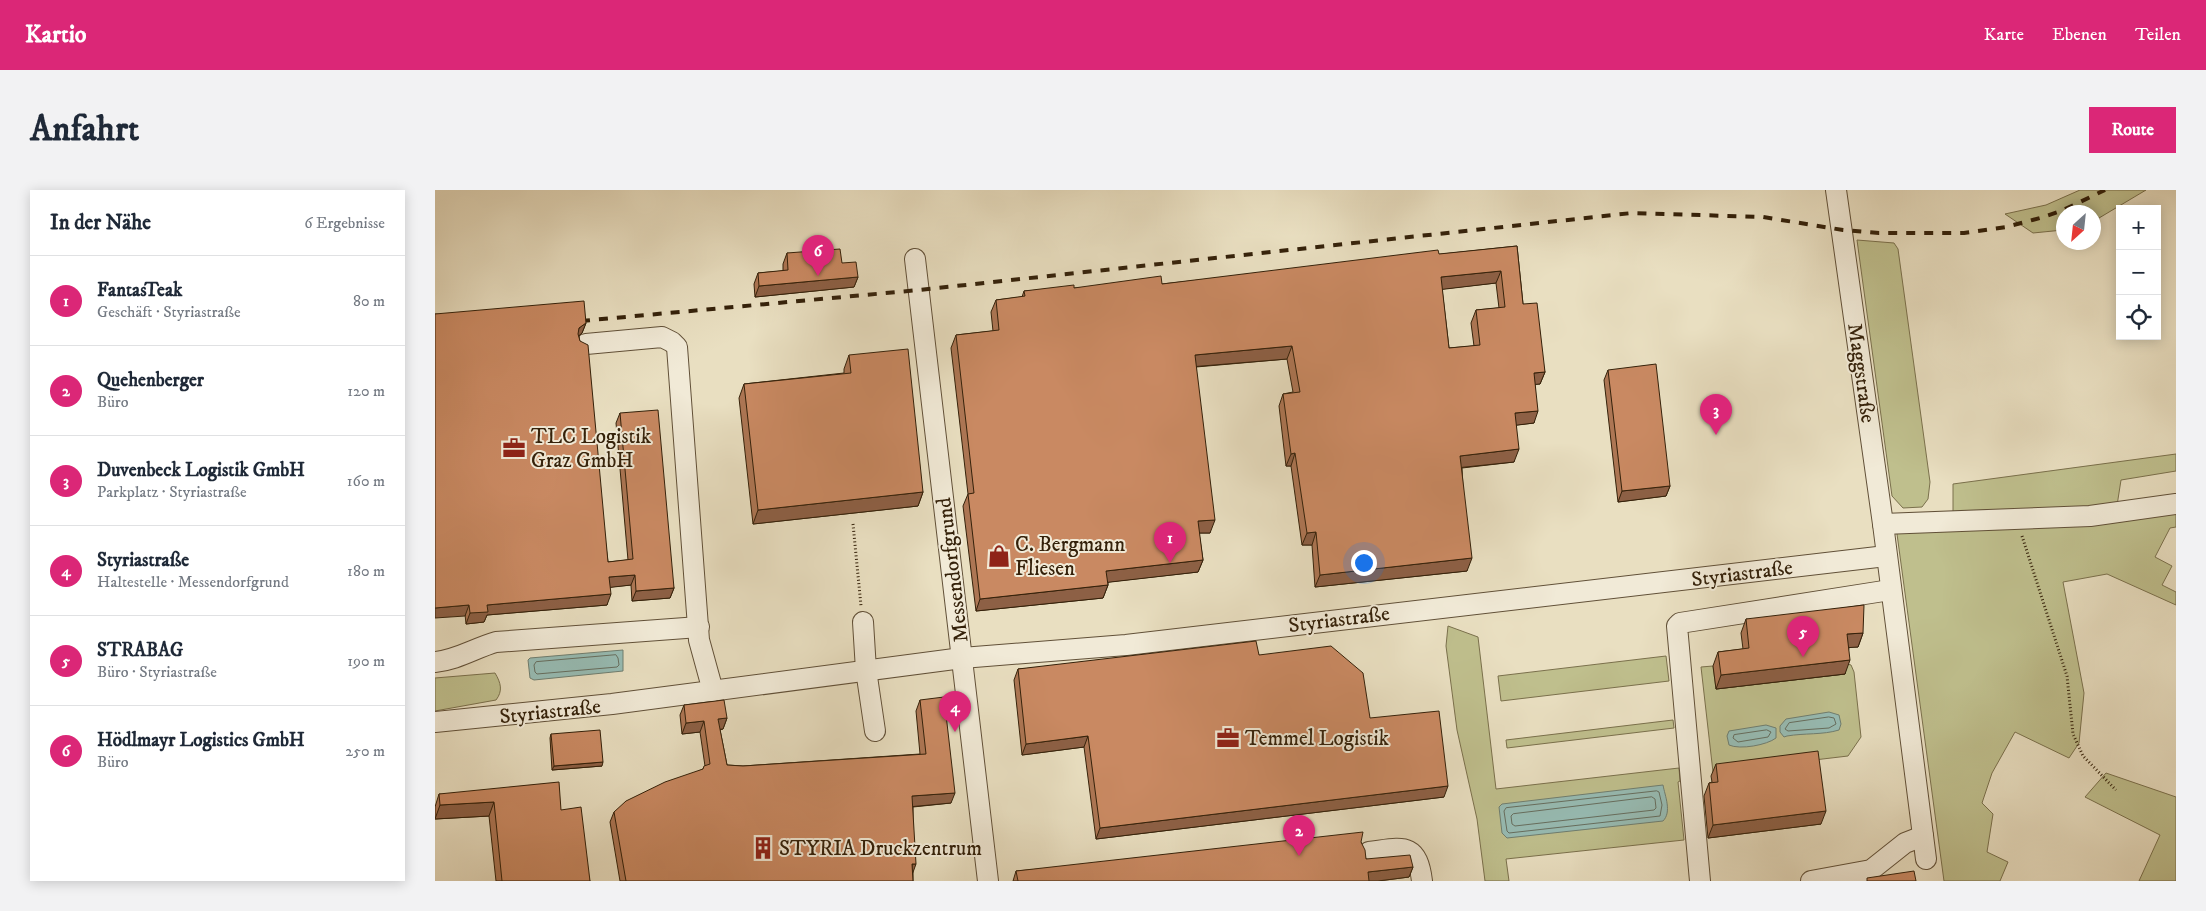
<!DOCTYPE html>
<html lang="de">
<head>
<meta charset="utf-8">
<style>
	:root { --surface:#fff; --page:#f2f2f3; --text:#1f2937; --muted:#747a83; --line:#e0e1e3; --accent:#db2777 }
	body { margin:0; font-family:"IM FELL DW Pica",serif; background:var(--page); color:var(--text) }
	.controls { position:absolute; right:15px; top:15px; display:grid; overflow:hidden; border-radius:0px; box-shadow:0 2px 12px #0003 }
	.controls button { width:45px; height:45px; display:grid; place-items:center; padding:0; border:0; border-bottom:1px solid var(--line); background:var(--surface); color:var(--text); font:25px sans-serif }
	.compass { position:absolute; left:1621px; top:15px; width:45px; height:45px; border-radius:50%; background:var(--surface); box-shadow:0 2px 12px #0003; rotate:207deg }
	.you { position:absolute; left:928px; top:372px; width:18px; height:18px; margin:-12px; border:4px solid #fff; border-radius:50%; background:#1a73e8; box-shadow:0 0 0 8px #1a73e833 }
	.badge { display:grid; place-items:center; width:32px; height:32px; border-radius:50%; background:var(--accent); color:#fff; font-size:16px; font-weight:700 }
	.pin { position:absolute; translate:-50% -41px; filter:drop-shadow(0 1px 2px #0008) }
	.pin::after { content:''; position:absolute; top:26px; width:18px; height:15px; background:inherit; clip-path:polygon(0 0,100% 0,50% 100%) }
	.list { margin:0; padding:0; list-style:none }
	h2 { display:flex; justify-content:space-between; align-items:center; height:65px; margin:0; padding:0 20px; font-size:21px }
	h2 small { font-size:16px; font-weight:400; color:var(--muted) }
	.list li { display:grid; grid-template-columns:32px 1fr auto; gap:15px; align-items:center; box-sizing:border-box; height:90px; padding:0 20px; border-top:1px solid var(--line) }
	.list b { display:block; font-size:19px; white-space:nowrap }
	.list p { margin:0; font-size:16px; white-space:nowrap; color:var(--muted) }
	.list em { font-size:16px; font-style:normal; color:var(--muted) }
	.icon { flex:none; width:28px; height:28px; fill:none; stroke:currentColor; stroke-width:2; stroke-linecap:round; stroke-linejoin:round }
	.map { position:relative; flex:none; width:1741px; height:691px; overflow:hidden; border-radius:0px }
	header { display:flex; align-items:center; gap:30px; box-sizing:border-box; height:70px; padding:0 25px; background:var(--accent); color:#fff }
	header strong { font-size:24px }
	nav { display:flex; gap:28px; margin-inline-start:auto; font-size:18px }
	.intro { display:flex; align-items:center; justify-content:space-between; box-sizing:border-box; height:120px; padding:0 30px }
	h1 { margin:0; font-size:35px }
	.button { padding:12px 22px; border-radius:0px; background:var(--accent); color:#fff; font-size:18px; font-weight:700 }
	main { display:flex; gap:30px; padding:0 30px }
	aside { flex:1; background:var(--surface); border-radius:0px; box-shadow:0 2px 12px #0003 }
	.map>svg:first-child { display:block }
</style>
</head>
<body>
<header>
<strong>Kartio</strong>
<nav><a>Karte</a><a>Ebenen</a><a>Teilen</a></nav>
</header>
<div class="intro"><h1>Anfahrt</h1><a class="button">Route</a></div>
<main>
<aside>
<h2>In der Nähe<small>6 Ergebnisse</small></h2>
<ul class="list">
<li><span class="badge">1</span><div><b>FantasTeak</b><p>Geschäft · Styriastraße</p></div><em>80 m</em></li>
<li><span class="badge">2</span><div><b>Quehenberger</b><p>Büro</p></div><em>120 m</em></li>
<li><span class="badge">3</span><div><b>Duvenbeck Logistik GmbH</b><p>Parkplatz · Styriastraße</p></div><em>160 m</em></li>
<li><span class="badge">4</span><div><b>Styriastraße</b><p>Haltestelle · Messendorfgrund</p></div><em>180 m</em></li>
<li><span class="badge">5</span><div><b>STRABAG</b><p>Büro · Styriastraße</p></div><em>190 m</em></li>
<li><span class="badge">6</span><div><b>Hödlmayr Logistics GmbH</b><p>Büro</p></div><em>250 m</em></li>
</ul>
</aside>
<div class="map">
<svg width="1741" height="691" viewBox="0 0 1741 691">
	<rect width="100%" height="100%" fill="#e9dfc1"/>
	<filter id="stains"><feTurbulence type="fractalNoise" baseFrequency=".004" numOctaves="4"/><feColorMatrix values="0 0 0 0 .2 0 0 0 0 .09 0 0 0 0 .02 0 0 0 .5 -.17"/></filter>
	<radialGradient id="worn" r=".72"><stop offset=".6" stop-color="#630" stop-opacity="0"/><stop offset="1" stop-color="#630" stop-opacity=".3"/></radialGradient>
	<g fill="#bfbf8d" stroke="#7a704c">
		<path d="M1645 0H1711L1659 31 1658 22H1628V40L1598 43 1570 24 1611 15Z"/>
		<path d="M1422 50 1459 53 1463 59 1495 292 1493 309 1487 317 1468 318 1457 306Z"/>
		<path d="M1741 264V281L1686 290 1681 322 1741 314V337L1735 338 1720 367 1737 376 1727 395 1741 402V415L1672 384 1628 392 1649 503 1644 553 1634 568 1580 542 1557 583 1547 613 1558 624 1552 662 1573 672 1565 691H1509L1462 344 1475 337 1518 340V294Z"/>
		<path d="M1013 436 1043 447 1061 599 1244 578 1245 591 1243 592 1249 650 1071 669 1074 691H1050L1042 629 1022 540 1011 456Z"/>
		<path d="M1231 466 1234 491 1066 511 1063 486Z"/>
		<path d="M1409 473 1416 475 1419 482 1426 547 1413 566 1278 582 1266 477 1278 476 1281 499 1410 484Z"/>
		<path d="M60 483C66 493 68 501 61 510L0 521V488Z"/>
		<path d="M1238 530 1239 538 1072 558 1071 550Z"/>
		<path d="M1671 583 1741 607V691H1704L1725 645 1650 607Z"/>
	</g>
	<g fill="#97bcb4" stroke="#6f7e70">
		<path d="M188 460V481L99 490 95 488 93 470 95 468Z"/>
		<path d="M1394 522 1404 525 1406 534 1404 540C1388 545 1369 543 1352 546L1349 547 1345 542V536L1351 529Z"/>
		<path d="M1331 535 1341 538V548C1332 555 1305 560 1294 555L1292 546 1294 541Z"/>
		<path d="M1228 595C1230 606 1237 622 1228 631L1072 648 1067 643 1064 617 1067 614Z"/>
	</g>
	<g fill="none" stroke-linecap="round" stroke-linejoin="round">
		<g stroke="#666e5f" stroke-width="1">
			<path d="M181 465 183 468 184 475 182 477 102 484 100 482 99 475 101 472Z"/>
			<path d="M1394 527 1399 528 1401 534 1394 538 1353 541 1350 539 1354 533Z"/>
			<path d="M1332 540 1336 542 1333 547 1303 552 1298 548 1299 545Z"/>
			<path d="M1222 601 1224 602 1227 615 1225 626 1074 643 1072 641 1069 621 1071 618Z"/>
			<path d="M1217 607 1220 609 1221 618 1219 620 1080 636 1077 634 1076 626 1078 624Z"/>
		</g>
		<defs>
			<g id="minor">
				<path d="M1401 0 1448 334 1491 669"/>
				<path d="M480 69 553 691"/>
				<path d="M151 154 227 147 237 152 242 157 264 450 278 501"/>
				<path d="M1448 334 1655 326 1741 314"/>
				<path d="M428 432 431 480 440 541"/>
				<path d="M0 472C22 470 40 458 61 452L264 437"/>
				<path d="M0 532 177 514 527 468 691 455 1451 366"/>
				<path d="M934 662C967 658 982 651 987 691"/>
				<path d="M1265 691 1242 436 1245 433 1455 400"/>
				<path d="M1376 691 1436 680 1470 653 1488 646"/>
			</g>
		</defs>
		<use href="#minor" stroke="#615038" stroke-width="22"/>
		<g stroke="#34210a" stroke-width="3" stroke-dasharray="1 2.5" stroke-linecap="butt">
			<path d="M418 334 426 416"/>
			<path d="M1587 346 1632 486 1638 544 1648 566 1681 600"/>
		</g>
		<use href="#minor" stroke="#f1ead7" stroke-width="20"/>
		<path stroke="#34210a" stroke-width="4" stroke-dasharray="9 9" stroke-linecap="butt" d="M146 131 484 100 1197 23 1328 27 1408 40 1444 43H1529L1571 37 1605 28 1626 21 1670 0"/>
	</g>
	<g fill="#ad7654" stroke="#34210a" fill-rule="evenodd">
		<path d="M1082 56 1088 114 1110 182 1105 194H1100L1099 233 1081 235 1079 272 1027 278 1032 381 880 397 877 355H867L856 276H851L844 216 848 204 858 202 852 169 761 177 775 343H764L768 370 763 382 673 392V395L668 408 541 421 528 316 533 304 516 158 521 145 558 141 556 122 561 110 587 107 589 101 639 98 727 94ZM1061 93 1064 118 1041 120 1036 133 1039 156 1014 158 1007 99Z"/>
		<path d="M352 63 407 73 423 87 419 97 320 107 319 94 323 83 348 81V74Z"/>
		<path d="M0 124 151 133 147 143 144 146 173 372 193 370 181 233 185 223 239 398 235 408 197 411 196 395 175 397 172 415 52 425 49 432 31 434Z"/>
		<path d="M414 165 488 302 483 316 318 334 304 208 309 194 409 183V179Z"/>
		<path d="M1173 180 1235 296 1231 306 1183 312 1169 190Z"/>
		<path d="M1311 429 1428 443 1423 457H1414L1410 484 1281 499 1278 476 1283 462 1308 459 1306 443Z"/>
		<path d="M824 465 935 528 1009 607 661 649 649 557 587 565 579 490 583 479Z"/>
		<path d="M485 510 516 613 478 617V691H185L175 632 179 622 268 579 270 576 265 542 247 544 245 525 249 515 292 528 288 539 285 540 292 575 308 576 485 564 481 521Z"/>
		<path d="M116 544 167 576 117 580 115 548Z"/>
		<path d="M1281 574 1386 634 1273 648 1269 606 1274 593 1277 592 1276 586Z"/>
		<path d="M4 604 126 620 155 691H61L54 626 0 629V617Z"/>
		<path d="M926 652 931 669 978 677 974 687 943 691H578L581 681Z"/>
	</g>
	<g fill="#8d6045" stroke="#34210a">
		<path d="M1066 81 1061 93 1002 100 1006 87Z"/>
		<path d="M423 87 419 97 320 107 324 96Z"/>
		<path d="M151 133 147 143 140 149 144 138Z"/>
		<path d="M857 156 852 169 755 177 760 165Z"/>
		<path d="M1110 182 1105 194 1094 195 1099 183Z"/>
		<path d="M1103 221 1099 233 1075 236 1080 223Z"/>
		<path d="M1084 259 1079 272 1021 278 1025 266Z"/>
		<path d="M860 263 856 276H851L856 264Z"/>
		<path d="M1235 296 1231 306 1183 312 1187 301Z"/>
		<path d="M488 302 483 316 318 334 323 320Z"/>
		<path d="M780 330 775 343H758L763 331Z"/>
		<path d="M881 342 877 355H867L872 343Z"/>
		<path d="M1037 368 1032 381 880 397 885 385Z"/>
		<path d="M768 370 763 382 667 393 671 381Z"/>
		<path d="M200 385 196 395 170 398 174 387Z"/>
		<path d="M673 395 668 408 541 421 545 409Z"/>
		<path d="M239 398 235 408 197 411 201 401Z"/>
		<path d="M176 404 172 415 52 425 49 432 31 434 35 423 52 415Z"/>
		<path d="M34 415 30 426 0 428V418Z"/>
		<path d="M1428 443 1423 457 1407 458 1412 444Z"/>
		<path d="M1415 470 1410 484 1281 499 1286 485Z"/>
		<path d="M292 528 288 539 279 540 283 529Z"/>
		<path d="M269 531 265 542 247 544 251 533Z"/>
		<path d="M653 546 649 557 587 565 591 554Z"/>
		<path d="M168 572 167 576 117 580 119 576Z"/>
		<path d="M1013 596 1009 607 661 649 665 638Z"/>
		<path d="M520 603 516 613 473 617 477 606Z"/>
		<path d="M59 612 54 626 0 629 5 615Z"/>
		<path d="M1391 621 1386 634 1273 648 1278 635Z"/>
		<path d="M477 674H481L477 685Z"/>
		<path d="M978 677 974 687 943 691H929L933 682Z"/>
	</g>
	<g fill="#c98962" stroke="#34210a" fill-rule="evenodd">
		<path d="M1082 56 1088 114 1102 113 1110 182 1099 183 1103 221 1080 223 1084 259 1025 266 1037 368 885 385 881 342 872 343 860 263 856 264 848 204 865 202 857 156 760 165 780 330 763 331 768 370 671 381 673 395 545 409 533 304 539 303 521 145 564 140 561 110 590 106 589 101 639 95V98L726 86 727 94 1003 60 1004 64ZM1066 81 1070 117 1041 120 1045 155 1014 158 1006 87Z"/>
		<path d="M405 59 407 73 421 72 423 87 324 96 323 83 353 80 352 63Z"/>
		<path d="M149 111 151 133 144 138 143 144 145 151 153 155 173 372 198 369 185 223 223 220 239 398 201 401 200 385 174 387 176 404 52 415 53 422 35 423 34 415 0 418V124Z"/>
		<path d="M473 159 488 302 323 320 309 194 416 183 414 165Z"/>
		<path d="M1221 174 1235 296 1187 301 1173 180Z"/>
		<path d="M1429 415 1428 443 1412 444 1415 470 1286 485 1283 462 1314 458 1311 429Z"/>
		<path d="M821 451 824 465 896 456 928 483 935 528 1004 521 1013 596 665 638 653 546 591 554 583 479Z"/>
		<path d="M509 507 520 603 477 606 481 674H477L478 691H191L179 622 191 611 230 592 268 579 269 576 275 574 269 531 251 533 249 515 289 510 292 528 283 529 292 575 308 576 491 564 485 510Z"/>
		<path d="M165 540 168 572 119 576 116 544Z"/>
		<path d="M1383 561 1391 621 1278 635 1274 593 1283 592 1281 574Z"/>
		<path d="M124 592 126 620 146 617 155 691H67L59 612 5 615 4 604Z"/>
		<path d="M928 642 926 652 930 660 931 669 975 665 978 677 933 682 934 691H583L581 681Z"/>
		<path d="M1479 681 1481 691H1432V688Z"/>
	</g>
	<defs>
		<symbol id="office-bare" viewBox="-9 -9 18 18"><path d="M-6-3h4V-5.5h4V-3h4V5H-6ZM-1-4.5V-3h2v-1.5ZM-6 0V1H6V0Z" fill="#8f2418" stroke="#f1ead7" stroke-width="2.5" paint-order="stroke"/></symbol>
		<symbol id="shop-bare" viewBox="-9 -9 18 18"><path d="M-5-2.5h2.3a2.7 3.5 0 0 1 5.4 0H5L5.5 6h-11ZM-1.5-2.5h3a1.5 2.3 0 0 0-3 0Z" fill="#8f2418" stroke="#f1ead7" stroke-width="2.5" paint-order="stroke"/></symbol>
		<symbol id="building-bare" viewBox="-9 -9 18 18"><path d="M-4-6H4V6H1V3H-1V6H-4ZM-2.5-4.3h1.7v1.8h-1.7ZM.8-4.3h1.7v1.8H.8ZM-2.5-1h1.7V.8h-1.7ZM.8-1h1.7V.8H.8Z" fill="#8f2418" stroke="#f1ead7" stroke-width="2.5" paint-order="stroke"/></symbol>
	</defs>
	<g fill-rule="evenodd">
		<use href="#office-bare" x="63" y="242" width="32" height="32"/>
		<use href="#shop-bare" x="548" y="350" width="32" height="32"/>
		<use href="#office-bare" x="777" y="532" width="32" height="32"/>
		<use href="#building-bare" x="312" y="642" width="32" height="32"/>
	</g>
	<g text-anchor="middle" stroke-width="4" stroke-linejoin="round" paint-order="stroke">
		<g font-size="21" fill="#34210a" stroke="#f1ead7">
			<text transform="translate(1427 183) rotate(82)" y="7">Maggstraße</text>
			<text transform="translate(517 380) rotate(-97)" y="7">Messendorfgrund</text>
			<text transform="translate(1307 383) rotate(-7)" y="7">Styriastraße</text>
			<text transform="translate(904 429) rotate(-7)" y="7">Styriastraße</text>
			<text transform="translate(115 521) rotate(-6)" y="7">Styriastraße</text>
		</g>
		<g font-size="21" fill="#34210a" stroke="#f1ead7" text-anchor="start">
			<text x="96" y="253">TLC Logistik<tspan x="96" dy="24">Graz GmbH</tspan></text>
			<text x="580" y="361">C. Bergmann<tspan x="580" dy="24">Fliesen</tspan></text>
			<text x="810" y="555">Temmel Logistik</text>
			<text x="344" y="665">STYRIA Druckzentrum</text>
		</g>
	</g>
	<rect width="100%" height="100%" filter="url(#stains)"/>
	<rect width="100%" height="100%" fill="url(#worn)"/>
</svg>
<div class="controls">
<button>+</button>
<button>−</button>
<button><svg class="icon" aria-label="locate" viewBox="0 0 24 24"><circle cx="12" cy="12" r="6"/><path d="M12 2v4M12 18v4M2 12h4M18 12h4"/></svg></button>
</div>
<svg class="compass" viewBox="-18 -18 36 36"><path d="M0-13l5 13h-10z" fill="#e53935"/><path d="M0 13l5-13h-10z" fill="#747a83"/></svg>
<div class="you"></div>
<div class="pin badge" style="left:735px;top:373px">1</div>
<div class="pin badge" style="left:864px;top:666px">2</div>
<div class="pin badge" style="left:1281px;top:245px">3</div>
<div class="pin badge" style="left:520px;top:542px">4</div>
<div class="pin badge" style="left:1368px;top:467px">5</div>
<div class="pin badge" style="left:383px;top:86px">6</div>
</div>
</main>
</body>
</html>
